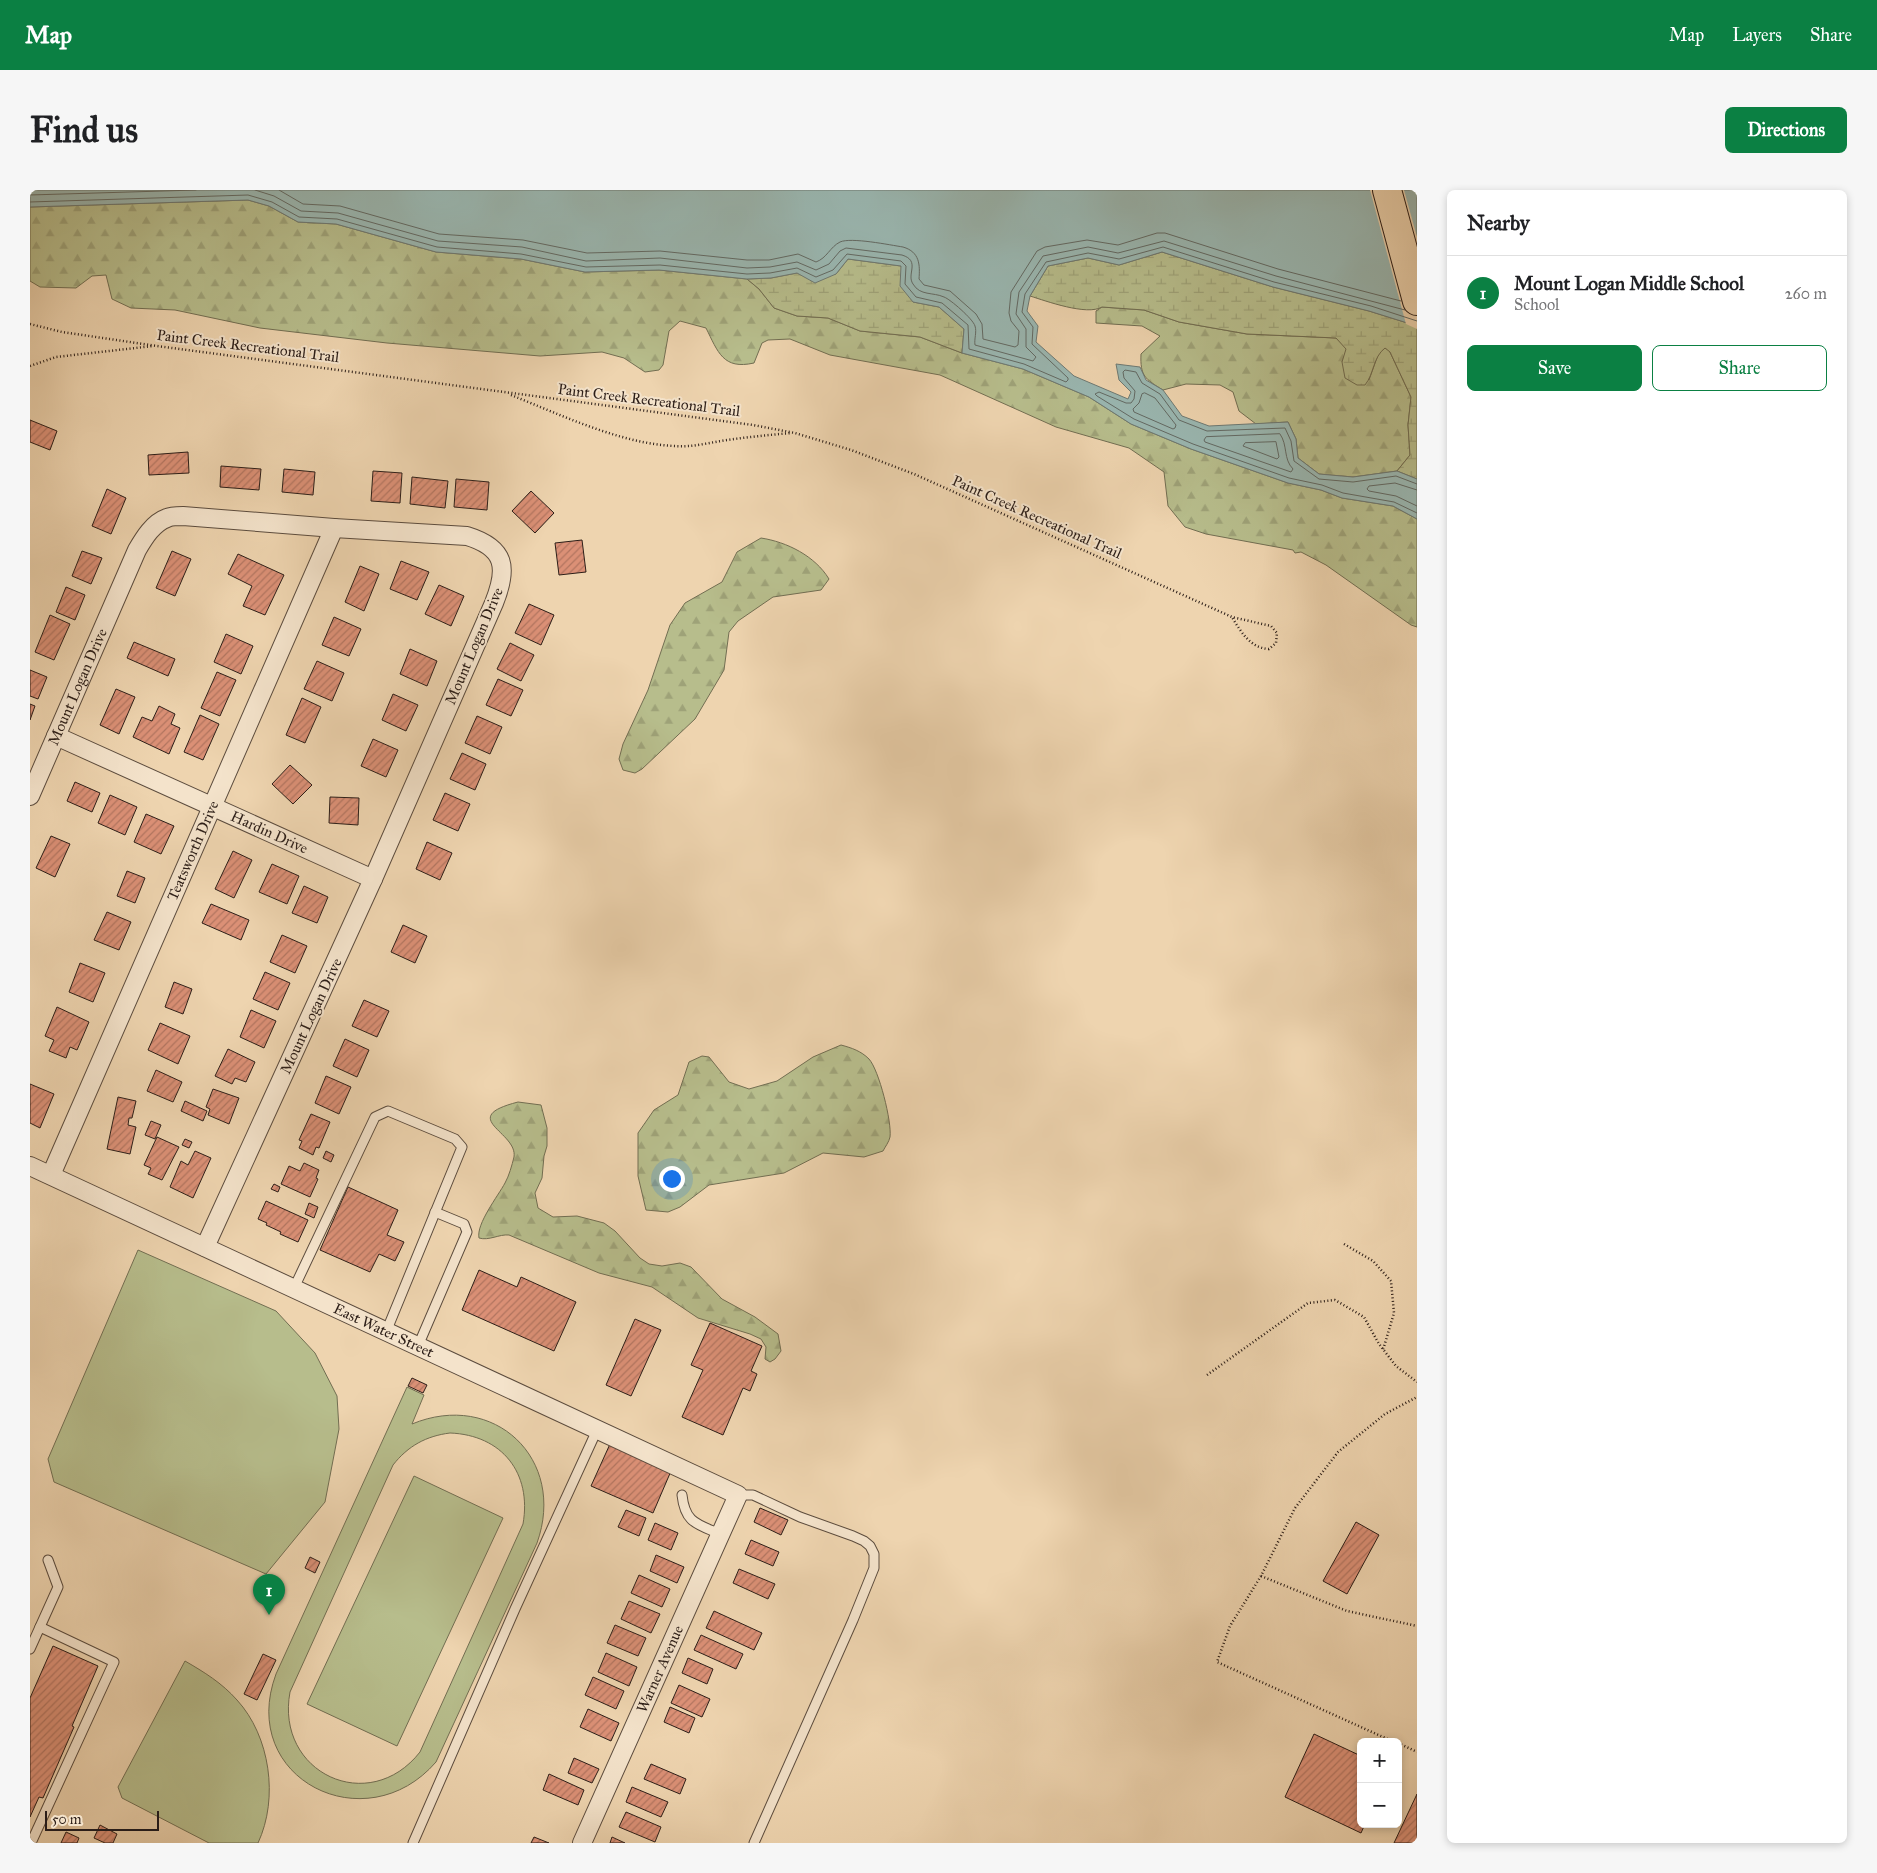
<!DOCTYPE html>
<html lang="en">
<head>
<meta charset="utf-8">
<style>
	:root { --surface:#fff; --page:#f6f6f6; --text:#202124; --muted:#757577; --line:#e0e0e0; --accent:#0b8043 }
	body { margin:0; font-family:"IM FELL Great Primer",serif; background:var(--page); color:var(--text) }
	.controls { position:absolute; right:15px; bottom:15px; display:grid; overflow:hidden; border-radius:8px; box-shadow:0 2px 8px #0003 }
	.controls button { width:45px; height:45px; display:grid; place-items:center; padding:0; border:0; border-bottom:1px solid var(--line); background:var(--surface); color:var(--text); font:25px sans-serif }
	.scale { position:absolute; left:15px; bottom:12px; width:114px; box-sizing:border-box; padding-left:5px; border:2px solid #2c1e18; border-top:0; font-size:14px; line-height:18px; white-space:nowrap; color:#2c1e18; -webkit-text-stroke:4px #f4e3cb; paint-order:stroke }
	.you { position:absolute; left:641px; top:988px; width:18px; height:18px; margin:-12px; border:4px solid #fff; border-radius:50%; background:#1a73e8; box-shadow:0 0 0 8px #1a73e833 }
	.badge { display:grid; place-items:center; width:32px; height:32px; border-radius:50%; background:var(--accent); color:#fff; font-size:16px; font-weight:700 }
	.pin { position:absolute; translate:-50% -41px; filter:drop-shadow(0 1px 2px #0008) }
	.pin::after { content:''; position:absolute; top:26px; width:18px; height:15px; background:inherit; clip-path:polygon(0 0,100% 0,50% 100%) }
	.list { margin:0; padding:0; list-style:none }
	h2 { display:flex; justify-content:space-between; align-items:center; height:65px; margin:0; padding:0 20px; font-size:21px }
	h2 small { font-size:16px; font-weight:400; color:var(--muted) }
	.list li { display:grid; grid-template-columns:32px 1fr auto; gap:15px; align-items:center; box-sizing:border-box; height:75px; padding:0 20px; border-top:1px solid var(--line) }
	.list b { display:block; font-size:19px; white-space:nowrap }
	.list p { margin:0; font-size:16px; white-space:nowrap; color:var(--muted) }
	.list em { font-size:16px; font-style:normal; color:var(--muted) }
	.actions { display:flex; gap:10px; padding:15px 20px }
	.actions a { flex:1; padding:11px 0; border:1px solid var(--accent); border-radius:8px; text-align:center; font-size:18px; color:var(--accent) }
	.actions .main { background:var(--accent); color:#fff }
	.map { position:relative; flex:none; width:1387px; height:1653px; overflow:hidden; border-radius:8px }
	header { display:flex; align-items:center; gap:30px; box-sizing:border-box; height:70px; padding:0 25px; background:var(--accent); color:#fff }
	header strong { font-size:24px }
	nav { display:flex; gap:28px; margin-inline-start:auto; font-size:18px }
	.intro { display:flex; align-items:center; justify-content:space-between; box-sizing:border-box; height:120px; padding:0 30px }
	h1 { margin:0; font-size:35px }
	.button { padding:12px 22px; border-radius:8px; background:var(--accent); color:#fff; font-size:18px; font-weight:700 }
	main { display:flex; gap:30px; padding:0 30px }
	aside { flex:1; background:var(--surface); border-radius:8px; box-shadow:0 2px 8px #0003 }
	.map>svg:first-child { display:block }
</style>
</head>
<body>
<header>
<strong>Map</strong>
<nav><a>Map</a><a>Layers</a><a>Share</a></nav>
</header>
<div class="intro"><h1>Find us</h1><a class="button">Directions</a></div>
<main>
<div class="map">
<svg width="1387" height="1653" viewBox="0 0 1387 1653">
	<defs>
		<pattern id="forest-firs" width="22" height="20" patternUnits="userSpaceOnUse" patternTransform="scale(1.25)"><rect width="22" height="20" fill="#b7bd8c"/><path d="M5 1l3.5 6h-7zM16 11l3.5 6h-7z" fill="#9ea278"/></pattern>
		<pattern id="wetland-marsh" width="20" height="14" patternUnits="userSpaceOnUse" patternTransform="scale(1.25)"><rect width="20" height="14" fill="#b7bd8c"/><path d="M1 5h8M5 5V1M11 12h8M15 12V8" fill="none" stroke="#9ea278"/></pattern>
		<pattern id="building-hatch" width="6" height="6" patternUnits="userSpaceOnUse" patternTransform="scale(1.25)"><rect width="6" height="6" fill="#db9076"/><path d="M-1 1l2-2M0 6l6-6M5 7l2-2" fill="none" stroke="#b27560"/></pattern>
	</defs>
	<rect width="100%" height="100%" fill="#eed4af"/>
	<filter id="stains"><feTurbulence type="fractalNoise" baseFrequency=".004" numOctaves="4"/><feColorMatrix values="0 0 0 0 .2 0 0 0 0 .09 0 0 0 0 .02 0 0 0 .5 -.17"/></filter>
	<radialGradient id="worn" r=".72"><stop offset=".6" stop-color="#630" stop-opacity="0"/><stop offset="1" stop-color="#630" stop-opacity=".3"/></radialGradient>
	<g fill="url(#forest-firs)" stroke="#726e52">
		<path d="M218 10 239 16 268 32 306 34 406 62 491 69 555 82 629 80 717 89 729 99 744 118 767 126 798 128 830 141 890 147 932 163 993 179 1059 207 1101 234 1161 259 1258 293 1291 300 1312 308 1363 316 1387 329V437L1381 435 1296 375 1271 362 1265 363 1263 360 1176 344 1155 337 1138 316 1134 282 1099 258 1026 237 910 185 800 165 760 149 738 150 732 153 724 173C693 180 688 162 676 138L650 131 639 141 633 175 629 180 615 182 594 168 572 162 510 166 357 153 230 138 145 120 101 118 82 109 76 85 62 86 46 98 10 97 0 91V17Z"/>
		<path d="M1072 117 1114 120 1149 132 1217 144 1306 148 1317 159 1312 172 1339 190 1349 162 1355 157 1360 162 1381 207 1378 235 1380 265 1367 281 1323 287 1289 284 1268 268 1266 249 1258 232 1226 234 1209 221 1203 202 1190 195 1156 194 1133 200C1115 189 1110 186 1111 164L1130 146 1112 136 1066 133V121Z"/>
		<path d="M731 348C757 352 785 366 799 389L791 400 743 407 708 431 699 442 694 480 665 529 612 579 605 583 593 580 589 569 593 554 618 500 640 435 655 413 692 392 707 362Z"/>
		<path d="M811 855C822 858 831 861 839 869 849 880 862 932 860 947 859 952 855 957 853 961L834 967 793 963 754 983 679 995 650 1017 638 1022 616 1020 608 986V943L624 920 648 905 659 872 672 866 679 867 699 892 719 899 747 891 783 867Z"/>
		<path d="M488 912 511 915 517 938V956L514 966 512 988 505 1003 508 1018 523 1027 547 1026 574 1033 585 1041 610 1068 619 1074 632 1076 650 1073 661 1077 692 1109 725 1127 748 1144 751 1161 745 1169 740 1172 735 1169 736 1157 731 1149 720 1144 668 1128 622 1097 569 1083 479 1045C469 1044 459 1051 449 1048 446 1034 468 1006 475 993 479 986 482 975 484 967 488 942 426 928 488 912Z"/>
	</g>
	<g fill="url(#wetland-marsh)" stroke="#726e52">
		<path d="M1132 62 1243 97 1339 121 1387 136V289L1367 281 1380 265 1378 235 1381 207 1360 162 1355 158C1343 167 1344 184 1335 195H1327L1315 188 1312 172 1316 159 1306 148 1217 144 1149 132 1114 120 1072 117C1057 126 1016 111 1000 106L1018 76 1058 68 1089 75Z"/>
		<path d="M818 69 871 76 883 112 909 117 934 139 932 163 890 147 830 141 798 128 767 126 744 118 729 99 717 89 741 88 767 83 806 84Z"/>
	</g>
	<g fill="#b7bd8c" stroke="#726e52" fill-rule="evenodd">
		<path d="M108 1060 246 1121 285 1163 307 1206 309 1239 295 1312 236 1384 24 1292 18 1269Z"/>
		<path d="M377 1197 394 1205 382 1234C464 1200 537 1269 507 1353L406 1572C336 1653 207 1589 246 1484ZM420 1243C472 1245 502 1283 493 1334L390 1562C339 1627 245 1583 260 1502L363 1275C378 1256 396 1246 420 1243Z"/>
		<path d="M384 1286 473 1328 367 1556 277 1514Z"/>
		<path d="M155 1471C174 1482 192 1493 207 1510 240 1546 249 1608 228 1653H179L92 1608 88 1597Z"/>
	</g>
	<path fill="#9ab7b1" stroke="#6e7a74" d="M0 0H1387V136L1339 121 1243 97 1132 62 1089 75 1058 68 1018 76 1000 106 997 121 1008 136 1006 152 1044 186 1098 209 1101 202 1089 190 1086 174 1110 177 1116 190 1133 200 1152 226 1179 236 1258 232 1266 249 1268 268 1289 284 1323 287 1367 281 1387 289V329L1363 316 1312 308 1291 300 1258 293 1161 259 1101 234 1059 207 993 179 932 163 934 139 909 117 883 112 870 96 871 76 818 69 806 84 785 93 767 83 741 88 717 89 629 80 555 82 491 69 406 62 306 34 268 32 239 16 218 10 0 17Z"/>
	<path fill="#eed4af" d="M1340 0H1374L1387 47V139L1376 134Z"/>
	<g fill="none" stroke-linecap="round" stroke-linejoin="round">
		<g stroke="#636a64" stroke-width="1">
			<path d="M225 0 244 6 271 21 308 23 408 51 492 57 556 71 630 68 717 78 740 77 767 72 786 80 799 74 810 61 816 58 872 65C891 71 876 84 883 94 890 106 903 102 914 107 920 109 943 129 945 136 947 142 944 149 945 155L1003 171 1006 167 996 157V139L986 124 989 102 1013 66 1058 57 1088 63 1134 51 1246 86 1375 120"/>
			<path d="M249 0 273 14 310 16 409 44 493 50 557 63 630 61 717 70H739L768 64 786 72C797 68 800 57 810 52 821 47 860 55 873 57 890 62 890 75 889 89L894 95 920 101 946 124 952 134 953 149 985 157 988 155 989 141 981 131 979 123 981 102 1007 61 1015 57 1057 50 1088 55 1127 43H1135L1248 79 1371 111"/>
			<path d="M0 5 166 0"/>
			<path d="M0 12 218 5 242 12 269 27 307 29 407 57 491 64 556 77 630 75 717 84 740 83 767 78 786 87 803 80 817 64 871 71 876 76 875 94 886 107 912 113 938 135 939 159 994 174 1036 192 1038 190V188L1002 154 1003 137 992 122 995 104 1016 72 1058 63 1089 69 1133 57 1244 92 1341 116 1387 131"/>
			<path d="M1115 203 1125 208 1146 235 1145 238 1143 239 1104 222 1103 219 1109 213 1112 204Z"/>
			<path d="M1250 244C1258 255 1253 269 1263 279L1261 282 1175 252 1174 250 1176 247Z"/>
			<path d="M1246 252 1249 267 1247 269 1213 256 1215 253Z"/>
			<path d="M1387 294 1366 286 1323 292 1289 289 1264 271 1261 251 1255 238 1177 241 1149 230 1130 204 1112 193 1106 182 1095 180 1093 182 1094 188 1105 201 1104 209 1101 213H1096L1069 202 1065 204 1067 206 1104 229 1163 254 1259 288 1292 295 1313 303 1364 312 1387 323"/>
			<path d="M1387 300 1365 293 1339 296 1337 299 1339 301 1366 306 1387 316"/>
		</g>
	</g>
	<g fill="url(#building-hatch)" stroke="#2c1e18">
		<path d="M0 230 27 241 20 260 0 252Z"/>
		<path d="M158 262 159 283 119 285 118 265Z"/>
		<path d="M191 276 231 279 229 300 190 297Z"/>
		<path d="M254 279 285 282 283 305 252 302Z"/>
		<path d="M343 281 372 283 370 313 341 311Z"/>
		<path d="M382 287 418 291 415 318 380 314Z"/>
		<path d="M426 289 459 292 457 320 424 317Z"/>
		<path d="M77 299 96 308 81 344 62 336Z"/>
		<path d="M501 301 524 323 505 343 482 321Z"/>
		<path d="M552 350 556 382 529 385 525 353Z"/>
		<path d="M52 361 72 368 61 394 42 386Z"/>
		<path d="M142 361 161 369 145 406 126 398Z"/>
		<path d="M208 364 254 385 235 425 213 416 222 396 198 384Z"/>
		<path d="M371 371 399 382 387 410 360 399Z"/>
		<path d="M330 376 349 384 334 421 315 412Z"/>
		<path d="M409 395 434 406 421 436 395 424Z"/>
		<path d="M36 397 55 405 45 430 26 422Z"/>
		<path d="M499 414 524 425 511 455 485 443Z"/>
		<path d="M20 425 40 434 24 470 5 462Z"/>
		<path d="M304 427 331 439 319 466 292 455Z"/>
		<path d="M196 444 223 456 211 484 184 472Z"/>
		<path d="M104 452 145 469 138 486 97 468Z"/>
		<path d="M480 453 504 465 491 491 467 479Z"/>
		<path d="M380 459 407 471 397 496 370 484Z"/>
		<path d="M287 471 314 483 302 511 274 499Z"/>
		<path d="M0 480 17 487 8 509 0 506Z"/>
		<path d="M187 482 206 490 190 526 171 518Z"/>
		<path d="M468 489 493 500 481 526 456 515Z"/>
		<path d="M86 499 105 507 89 544 70 535Z"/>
		<path d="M363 504 388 515 376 541 352 530Z"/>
		<path d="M272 508 291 517 275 553 256 545Z"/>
		<path d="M0 514 5 516 0 530Z"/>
		<path d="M129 516 145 524 141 534 150 538 139 564 103 547 112 527 122 531Z"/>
		<path d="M170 525 189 534 173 570 154 562Z"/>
		<path d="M447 526 472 537 460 564 435 553Z"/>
		<path d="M343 549 368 560 356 587 331 576Z"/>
		<path d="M432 563 456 574 445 600 420 589Z"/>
		<path d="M260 575 282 595 263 614 242 594Z"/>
		<path d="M45 592 70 603 62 622 37 611Z"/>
		<path d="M415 603 440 614 428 641 403 630Z"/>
		<path d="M80 605 107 617 95 645 68 633Z"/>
		<path d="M300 607 329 608 328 635 299 633Z"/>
		<path d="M116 624 144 636 131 664 104 652Z"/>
		<path d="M21 646 40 654 25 687 6 678Z"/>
		<path d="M397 652 422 663 410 690 386 679Z"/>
		<path d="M203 661 222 670 204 708 185 699Z"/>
		<path d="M242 674 269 686 257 714 229 702Z"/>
		<path d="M97 681 115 688 105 713 87 706Z"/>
		<path d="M274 696 298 707 287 733 262 723Z"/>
		<path d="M181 714 219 730 211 750 172 733Z"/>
		<path d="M77 722 101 732 89 760 64 750Z"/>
		<path d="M373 735 397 746 385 773 361 762Z"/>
		<path d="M252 745 277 756 265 783 240 772Z"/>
		<path d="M50 773 75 783 63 812 39 802Z"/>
		<path d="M235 782 260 793 248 820 223 809Z"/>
		<path d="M144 792 162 799 153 824 135 817Z"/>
		<path d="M334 810 359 821 347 847 322 836Z"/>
		<path d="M27 817 59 832 47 860 40 857 36 868 19 861 24 850 15 846Z"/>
		<path d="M221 820 246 831 234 858 210 847Z"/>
		<path d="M130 833 160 846 148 874 118 860Z"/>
		<path d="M315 849 339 860 327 887 303 876Z"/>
		<path d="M198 859 225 872 216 892 205 888 202 894 185 886Z"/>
		<path d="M126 880 152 892 143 912 117 901Z"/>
		<path d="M296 886 321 897 309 924 285 913Z"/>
		<path d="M0 894 24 904 10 938 0 933Z"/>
		<path d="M183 899 209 908 199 934 178 925 180 919 176 917Z"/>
		<path d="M88 907 106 911 102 928H99L98 935 106 937 100 964 77 959Z"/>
		<path d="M155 911 177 921 173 931 151 921Z"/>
		<path d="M281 924 300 932 289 958 286 957 283 965 269 958 272 951 269 950Z"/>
		<path d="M121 931 131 935 125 949 115 945Z"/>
		<path d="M127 947 149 957 132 990 118 984 121 978 114 975Z"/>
		<path d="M155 949 162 952 159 958 152 955Z"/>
		<path d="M165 961 181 968 163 1008 140 997 151 971 158 975Z"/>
		<path d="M296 961 304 965 301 972 293 968Z"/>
		<path d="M274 973 289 980 286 988 288 989 280 1007 251 994 259 976 270 981Z"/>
		<path d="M244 994 250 997 248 1002 241 999Z"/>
		<path d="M318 997 368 1020 357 1045 374 1052 365 1071 349 1064 340 1082 290 1060Z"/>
		<path d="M236 1011 278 1030 268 1052 250 1044 251 1042 236 1035 237 1033 228 1029Z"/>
		<path d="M279 1013 288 1017 284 1028 275 1024Z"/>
		<path d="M449 1080 487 1097 491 1087 546 1112 524 1161 432 1120Z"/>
		<path d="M605 1129 631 1140 601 1206 576 1195Z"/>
		<path d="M680 1133 732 1156 721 1181 727 1184 720 1201 713 1198 693 1245 652 1227 673 1180 661 1175Z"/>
		<path d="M382 1188 397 1195 393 1203 378 1196Z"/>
		<path d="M580 1254 641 1281 623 1323 561 1296Z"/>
		<path d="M730 1318 758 1330 751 1345 724 1332Z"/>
		<path d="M596 1320 616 1328 609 1346 588 1337Z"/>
		<path d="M1326 1332 1349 1345 1317 1404 1293 1391Z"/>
		<path d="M625 1333 648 1343 641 1360 618 1350Z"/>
		<path d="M721 1350 749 1362 743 1376 715 1364Z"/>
		<path d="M626 1365 654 1377 647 1393 620 1381Z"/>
		<path d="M280 1367 290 1372 285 1383 275 1378Z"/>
		<path d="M709 1379 745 1394 738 1409 703 1393Z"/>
		<path d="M609 1385 640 1399 632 1417 601 1403Z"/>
		<path d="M599 1411 630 1424 621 1443 591 1429Z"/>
		<path d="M684 1421 732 1443 724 1460 676 1438Z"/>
		<path d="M585 1435 616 1448 608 1466 577 1453Z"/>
		<path d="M671 1445 713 1464 706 1479 664 1460Z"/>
		<path d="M23 1456 68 1476 42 1536 44 1537 13 1608 9 1607 0 1627V1508Z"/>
		<path d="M576 1463 607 1477 599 1496 568 1482Z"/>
		<path d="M233 1464 246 1470 227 1510 214 1504Z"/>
		<path d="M658 1468 683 1479 677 1494 652 1483Z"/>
		<path d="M563 1487 594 1501 586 1519 555 1505Z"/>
		<path d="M649 1495 680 1509 672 1527 641 1513Z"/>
		<path d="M640 1517 665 1528 659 1543 634 1532Z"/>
		<path d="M558 1519 589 1533 581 1551 550 1537Z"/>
		<path d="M1284 1544 1331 1566V1634H1335L1331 1643 1255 1607Z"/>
		<path d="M544 1568 569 1579 562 1593 538 1583Z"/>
		<path d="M621 1574 656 1589 650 1604 614 1589Z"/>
		<path d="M519 1584 554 1600 548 1615 513 1600Z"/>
		<path d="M602 1597 638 1612 631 1627 596 1612Z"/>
		<path d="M1387 1604V1653H1364Z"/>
		<path d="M596 1622 631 1637 625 1652 589 1637Z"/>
		<path d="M70 1635 87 1644 83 1653H75L64 1648Z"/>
		<path d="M36 1642 49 1648 47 1653H31Z"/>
		<path d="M504 1647 519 1653H501Z"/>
		<path d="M582 1647 595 1653H580Z"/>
	</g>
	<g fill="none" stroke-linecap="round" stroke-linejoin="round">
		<defs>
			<g id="lane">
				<path d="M264 1098 345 927 358 921 425 949 432 957 356 1142"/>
				<path d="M388 1156 437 1042 434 1034 405 1022"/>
				<path d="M652 1305C655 1333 667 1334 690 1344"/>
				<path d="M708 1305H723L770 1327 823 1346 834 1351 840 1356 844 1364V1378L823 1430 724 1653"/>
				<path d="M0 1459 28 1397 18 1370"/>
				<path d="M1 1653 84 1472 10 1437"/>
				<path d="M383 1653 485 1419 567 1240"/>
			</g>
			<g id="street">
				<path id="s1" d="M26 546 343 689"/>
				<path id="s2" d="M0 606 107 360C114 348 123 333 137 328 141 326 148 326 153 326L304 338 437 346C476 358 478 378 464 413L343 689 175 1057"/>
				<path id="s3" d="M0 976 708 1305 552 1653"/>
				<path id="s4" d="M21 985 304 338"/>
			</g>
			<path id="highway" d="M1357 0 1387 111"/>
		</defs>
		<use href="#lane" stroke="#5c4c3e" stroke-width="11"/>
		<use href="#street" stroke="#5c4c3e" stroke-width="20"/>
		<use href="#highway" stroke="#2c1e18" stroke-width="30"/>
		<g stroke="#2c1e18" stroke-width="2.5" stroke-dasharray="1 2.5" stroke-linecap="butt">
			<path d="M0 134 32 142 127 156 723 235 765 243 821 260 884 284 1202 427 1241 436 1247 443 1246 453 1239 459C1220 458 1211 442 1202 427"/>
			<path d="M0 176 26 167 123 156"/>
			<path d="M481 205C534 226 601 259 659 256 671 255 684 252 697 250 718 247 739 245 761 243"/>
			<path d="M1314 1054 1343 1071 1361 1091 1364 1123 1353 1160"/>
			<path d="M1177 1185 1278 1113 1305 1110 1334 1127 1349 1154 1366 1176 1387 1192"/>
			<path d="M1231 1386 1317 1421 1387 1436"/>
			<path d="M1364 1552 1187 1472 1200 1436 1231 1386 1265 1318 1308 1262 1355 1224 1387 1207"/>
			<path d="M1368 1553 1387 1562"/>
		</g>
		<use href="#lane" stroke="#f4e3cb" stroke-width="9"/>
		<use href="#street" stroke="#f4e3cb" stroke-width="18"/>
		<use href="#highway" stroke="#eed4af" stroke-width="28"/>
	</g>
	<g text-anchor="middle" stroke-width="4" stroke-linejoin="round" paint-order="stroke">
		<g font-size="15" fill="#2c1e18" stroke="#f4e3cb">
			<text transform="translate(218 156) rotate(7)" y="5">Paint Creek Recreational Trail</text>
			<text transform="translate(619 210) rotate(7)" y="5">Paint Creek Recreational Trail</text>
			<text transform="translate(1007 327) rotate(24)" y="5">Paint Creek Recreational Trail</text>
			<text transform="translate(444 456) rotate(-67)" y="5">Mount Logan Drive</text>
			<text dy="5" stroke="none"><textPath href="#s2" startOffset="119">Mount Logan Drive</textPath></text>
			<text dy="5" stroke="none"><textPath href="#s1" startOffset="234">Hardin Drive</textPath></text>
			<text dy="5" stroke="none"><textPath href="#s4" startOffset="354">Teatsworth Drive</textPath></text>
			<text transform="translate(281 826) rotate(-65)" y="5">Mount Logan Drive</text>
			<text dy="5" stroke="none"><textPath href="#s3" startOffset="390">East Water Street</textPath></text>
			<text transform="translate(630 1479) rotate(-66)" y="5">Warner Avenue</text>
		</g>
	</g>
	<rect width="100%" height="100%" filter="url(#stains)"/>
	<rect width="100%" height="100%" fill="url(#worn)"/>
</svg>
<div class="controls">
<button>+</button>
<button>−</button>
</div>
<div class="scale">50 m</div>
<div class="you"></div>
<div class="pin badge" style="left:239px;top:1425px">1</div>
</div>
<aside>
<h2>Nearby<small></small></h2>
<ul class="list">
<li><span class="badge">1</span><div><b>Mount Logan Middle School</b><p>School</p></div><em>260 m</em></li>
</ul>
<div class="actions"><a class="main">Save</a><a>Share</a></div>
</aside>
</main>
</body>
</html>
